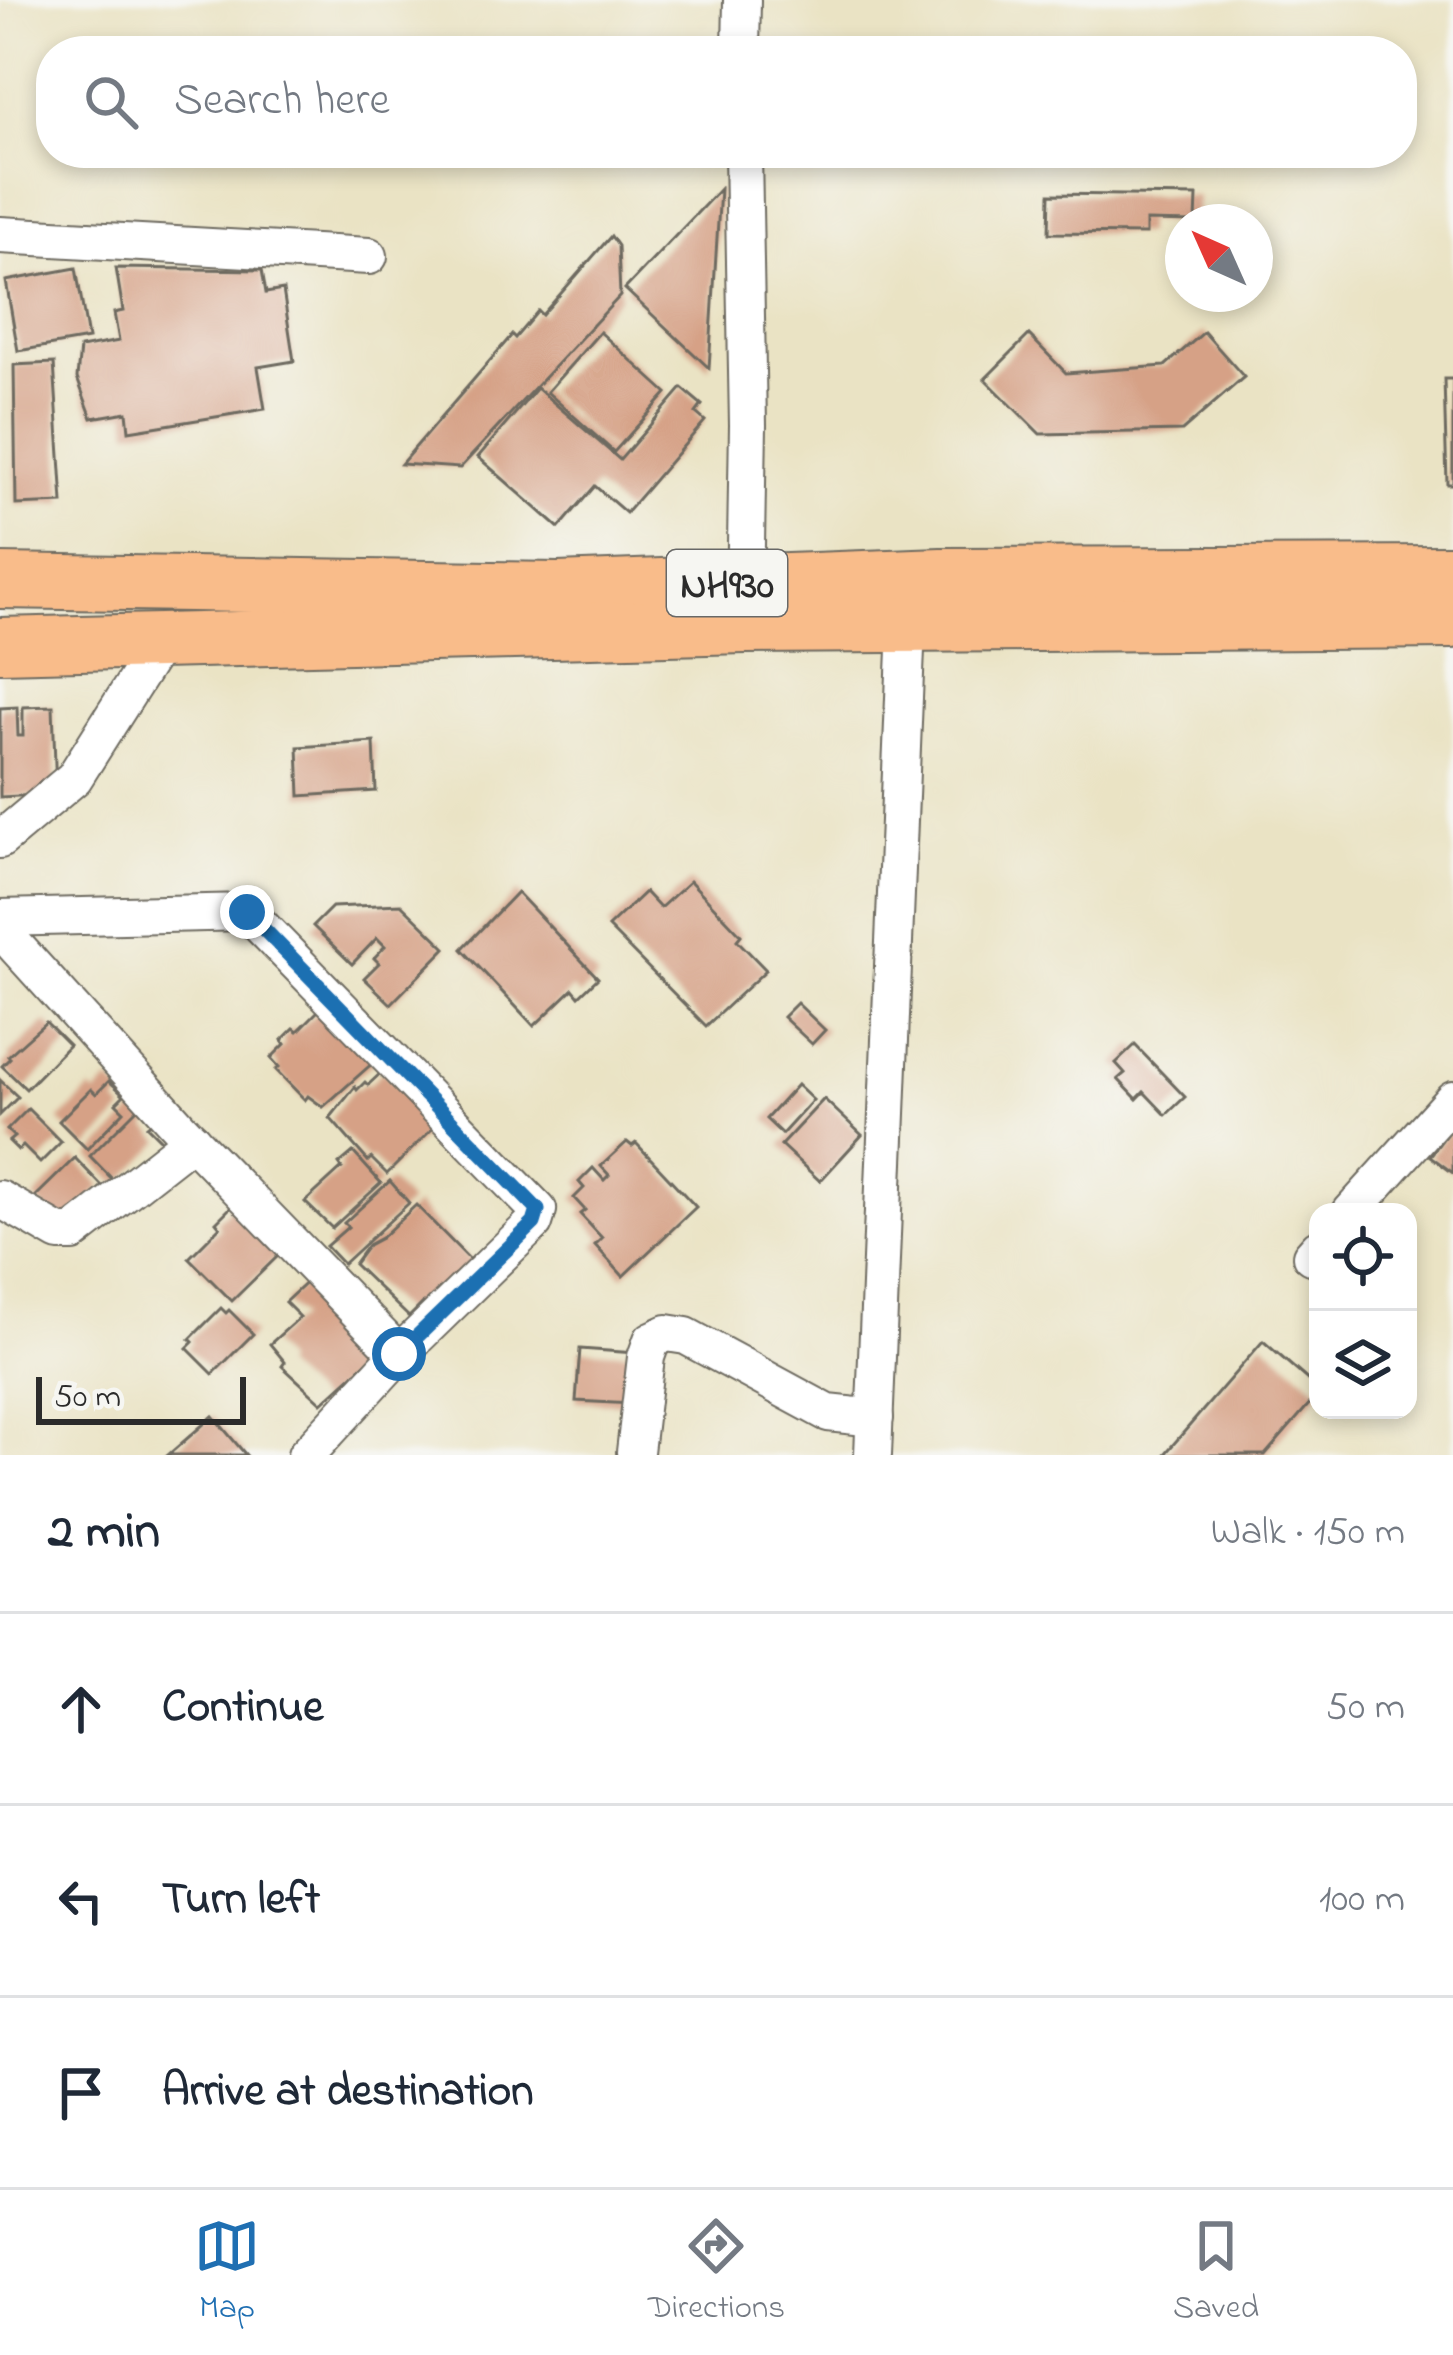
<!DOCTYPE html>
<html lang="en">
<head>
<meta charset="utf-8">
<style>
	:root { --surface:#fff; --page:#f6f6f7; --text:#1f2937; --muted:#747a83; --line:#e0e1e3; --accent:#1f6fb2 }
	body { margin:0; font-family:"Indie Flower",sans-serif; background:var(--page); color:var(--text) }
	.controls { position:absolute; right:36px; bottom:36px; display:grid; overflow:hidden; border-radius:24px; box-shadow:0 6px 18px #0003 }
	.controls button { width:108px; height:108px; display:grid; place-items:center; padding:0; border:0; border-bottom:3px solid var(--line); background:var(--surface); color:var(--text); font:60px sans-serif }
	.compass { position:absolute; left:1165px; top:204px; width:108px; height:108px; border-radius:50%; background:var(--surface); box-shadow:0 6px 18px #0003; rotate:315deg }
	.scale { position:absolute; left:36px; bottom:30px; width:210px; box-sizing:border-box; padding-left:12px; border:6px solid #2b2b2b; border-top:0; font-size:33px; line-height:42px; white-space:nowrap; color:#2b2b2b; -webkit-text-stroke:9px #f6f6f2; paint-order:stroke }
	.stop { position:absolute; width:36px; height:36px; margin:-27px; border:9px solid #1f6fb2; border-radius:50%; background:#fff }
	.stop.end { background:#1f6fb2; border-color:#fff; box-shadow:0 3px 12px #0008 }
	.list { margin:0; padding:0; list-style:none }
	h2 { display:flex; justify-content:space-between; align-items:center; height:156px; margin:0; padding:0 48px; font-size:51px }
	h2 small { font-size:39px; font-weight:400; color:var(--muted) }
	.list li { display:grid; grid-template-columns:78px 1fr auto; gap:36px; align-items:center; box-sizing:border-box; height:192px; padding:0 48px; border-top:3px solid var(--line) }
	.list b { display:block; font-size:45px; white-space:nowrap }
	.list em { font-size:39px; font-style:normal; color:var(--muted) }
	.icon { flex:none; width:66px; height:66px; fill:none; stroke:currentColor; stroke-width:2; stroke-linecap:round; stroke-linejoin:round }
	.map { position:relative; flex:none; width:1453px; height:1455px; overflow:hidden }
	.search { position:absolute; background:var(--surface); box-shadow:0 6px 18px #0003; left:36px; right:36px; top:36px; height:132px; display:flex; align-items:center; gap:30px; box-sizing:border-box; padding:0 42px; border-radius:48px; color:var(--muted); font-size:45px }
	.sheet { height:732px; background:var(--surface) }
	nav { display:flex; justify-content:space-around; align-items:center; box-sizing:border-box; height:168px; border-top:3px solid var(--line); background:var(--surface); font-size:33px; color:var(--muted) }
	nav a { display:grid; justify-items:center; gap:6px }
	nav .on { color:var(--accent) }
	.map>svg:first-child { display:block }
</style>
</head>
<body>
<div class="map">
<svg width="1453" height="1455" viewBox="0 0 1453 1455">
	<rect width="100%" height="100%" fill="#f6f6f2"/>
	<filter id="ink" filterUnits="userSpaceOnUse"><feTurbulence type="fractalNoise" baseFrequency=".00833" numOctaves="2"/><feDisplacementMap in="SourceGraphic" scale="24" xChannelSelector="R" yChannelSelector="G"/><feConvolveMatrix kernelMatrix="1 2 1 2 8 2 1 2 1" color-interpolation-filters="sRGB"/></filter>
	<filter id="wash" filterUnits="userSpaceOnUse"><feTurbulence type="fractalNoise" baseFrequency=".004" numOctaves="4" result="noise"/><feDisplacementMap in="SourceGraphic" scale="48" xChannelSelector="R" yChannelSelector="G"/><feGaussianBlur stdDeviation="2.7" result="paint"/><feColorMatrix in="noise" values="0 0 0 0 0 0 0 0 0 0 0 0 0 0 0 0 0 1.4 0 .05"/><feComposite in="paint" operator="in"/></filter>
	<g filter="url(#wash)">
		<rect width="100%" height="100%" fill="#eae3c4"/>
		<g id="blocks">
			<g fill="#d6a186">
				<path d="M720 189 714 287 709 368 625 289Z"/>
				<path d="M1050 194 1197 196 1196 222 1146 221V234L1049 233Z"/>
				<path d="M611 236 618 246 620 296 460 468 401 464 512 335 515 338 538 311 542 315Z"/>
				<path d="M76 268 88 339 18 351 6 281Z"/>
				<path d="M116 268 262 270 266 293 283 290 294 361 258 367 265 409 129 431 127 412 92 418 77 378 80 348 119 341 114 313 123 311Z"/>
				<path d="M600 332 667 393 614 452 547 392Z"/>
				<path d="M1204 332 1244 377 1182 431 1040 434 985 379 1029 335 1066 373 1165 366Z"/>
				<path d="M54 363 63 503 16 505 14 365Z"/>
				<path d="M1444 379H1453V484H1447Z"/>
				<path d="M537 388 620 460 682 388 702 405 696 413 705 421 626 513 595 486 559 528 478 457Z"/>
				<path d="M53 706 56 794 0 797V708L17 707 18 736H23V707Z"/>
				<path d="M374 742 376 791 300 796 298 747Z"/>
				<path d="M690 881 741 935 737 940 766 970 706 1026 608 927 645 892 660 908Z"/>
				<path d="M517 892 598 978 579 996 573 989 534 1026 462 949Z"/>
				<path d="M401 904 446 948 391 1004 364 978 379 963 374 958 385 946 377 938 352 964 313 926 332 907Z"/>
				<path d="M797 1003 825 1030 812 1044 783 1017Z"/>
				<path d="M322 1007 376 1060 323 1107 308 1096 305 1100 276 1070 279 1067 271 1058 285 1044 282 1040 294 1028 298 1031Z"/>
				<path d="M46 1022 69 1045 26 1089 2 1066 10 1058 8 1056Z"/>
				<path d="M1135 1045 1185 1097 1166 1115 1144 1092 1137 1099 1118 1079 1125 1073 1116 1063Z"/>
				<path d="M383 1071 437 1124 387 1174 371 1158 368 1161 330 1118 355 1087 357 1090 365 1082 368 1085Z"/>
				<path d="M0 1080 18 1097 0 1115Z"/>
				<path d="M109 1081 124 1095 116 1103 124 1111 87 1149 59 1121 91 1089 96 1094Z"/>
				<path d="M797 1085 813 1100 782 1134 766 1119Z"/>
				<path d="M824 1099 862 1135 820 1181 781 1145Z"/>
				<path d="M139 1107 153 1121 147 1126 162 1141 118 1185 90 1156Z"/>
				<path d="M28 1109 61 1142 40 1163 23 1146 18 1150 9 1141 14 1137 7 1130Z"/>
				<path d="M1453 1125V1173L1430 1156Z"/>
				<path d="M627 1142 632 1146 636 1143 696 1207 623 1276 595 1245 602 1238 580 1214 585 1210 574 1198 584 1188 579 1182 593 1168 604 1180 609 1175 601 1166Z"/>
				<path d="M353 1152 381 1183 332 1228 305 1202 342 1168 339 1164Z"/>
				<path d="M75 1158 102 1186 62 1226 34 1198Z"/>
				<path d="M390 1181 409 1203 343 1264 326 1246 348 1227 344 1223Z"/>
				<path d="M233 1205 281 1253 232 1301 189 1258 220 1227 216 1222Z"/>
				<path d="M416 1205 475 1265 449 1290 444 1285 438 1290 444 1296 430 1309 423 1303 409 1317 354 1264 368 1245 381 1238Z"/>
				<path d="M312 1277 379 1351 322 1403 282 1366 285 1362 270 1344 300 1317 285 1302Z"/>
				<path d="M221 1308 226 1313 229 1310 253 1334 213 1374 187 1348 193 1342 190 1339Z"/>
				<path d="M1263 1341 1318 1389V1394L1265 1455H1164Z"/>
				<path d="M580 1349 635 1353 632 1404 576 1401Z"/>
				<path d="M213 1416 246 1455H168Z"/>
			</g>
		</g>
	</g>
	<g filter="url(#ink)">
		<use href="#blocks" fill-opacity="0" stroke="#6e6b61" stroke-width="3"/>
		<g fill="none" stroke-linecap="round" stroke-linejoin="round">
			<defs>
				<g id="minor">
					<path d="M741 51 742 0"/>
					<path d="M743 153 748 425 745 604"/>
					<path d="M0 235 369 256"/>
					<path d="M0 840 74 778 161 641"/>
					<path d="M0 918 247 912 538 1210 534 1223 399 1354 306 1455"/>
					<path d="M0 929 181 1129 399 1354"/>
					<path d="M0 1199 59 1233H73L192 1140"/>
					<path d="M1351 1212 1453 1099"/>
					<path d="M1311 1256 1318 1248"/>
					<path d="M635 1452 646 1357 652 1340 667 1333 686 1336 828 1413 875 1418"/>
					<path d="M873 1455 907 625"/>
				</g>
				<g id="highway">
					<path d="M0 581 558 590 941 575 1453 573"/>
					<path d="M0 645 745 626 1453 621"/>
				</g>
			</defs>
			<use href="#minor" stroke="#6e6b61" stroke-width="40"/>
			<use href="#highway" stroke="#6e6b61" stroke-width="58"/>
			<use href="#minor" stroke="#fff" stroke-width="36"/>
			<use href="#highway" stroke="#f9bc8a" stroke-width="54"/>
		</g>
	</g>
	<g fill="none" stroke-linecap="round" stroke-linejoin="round" filter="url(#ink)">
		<path stroke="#1f6fb2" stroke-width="15" d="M247 912 538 1210 534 1223 399 1354"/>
	</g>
	<g text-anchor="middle" stroke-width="12" stroke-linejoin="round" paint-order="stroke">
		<rect fill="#f6f6f2" stroke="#686867" stroke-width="3" x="667" y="550" width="120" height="66" rx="9"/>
		<g font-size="39" font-weight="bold" fill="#2b2b2b">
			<text x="727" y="597">NH930</text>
		</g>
	</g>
</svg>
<div class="controls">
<button><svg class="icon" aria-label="locate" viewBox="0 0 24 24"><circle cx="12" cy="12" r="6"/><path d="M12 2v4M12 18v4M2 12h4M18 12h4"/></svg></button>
<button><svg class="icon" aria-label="layers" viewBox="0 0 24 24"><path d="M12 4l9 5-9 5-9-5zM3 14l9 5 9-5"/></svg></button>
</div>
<svg class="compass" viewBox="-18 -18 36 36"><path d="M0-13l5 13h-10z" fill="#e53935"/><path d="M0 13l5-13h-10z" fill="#747a83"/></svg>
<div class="scale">50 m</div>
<div class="stop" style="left:399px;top:1354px"></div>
<div class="stop end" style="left:247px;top:912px"></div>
<div class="search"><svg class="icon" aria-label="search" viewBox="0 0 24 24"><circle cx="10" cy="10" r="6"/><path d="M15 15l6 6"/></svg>Search here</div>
</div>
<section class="sheet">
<h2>2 min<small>Walk · 150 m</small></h2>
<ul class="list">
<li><svg class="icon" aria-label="ahead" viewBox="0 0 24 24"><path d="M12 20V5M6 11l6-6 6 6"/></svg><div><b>Continue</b></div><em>50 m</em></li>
<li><svg class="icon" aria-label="left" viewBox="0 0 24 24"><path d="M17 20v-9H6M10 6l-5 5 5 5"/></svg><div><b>Turn left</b></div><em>100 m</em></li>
<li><svg class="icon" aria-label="arrive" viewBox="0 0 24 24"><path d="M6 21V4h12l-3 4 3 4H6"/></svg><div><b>Arrive at destination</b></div></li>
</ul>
</section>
<nav>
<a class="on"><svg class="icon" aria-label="map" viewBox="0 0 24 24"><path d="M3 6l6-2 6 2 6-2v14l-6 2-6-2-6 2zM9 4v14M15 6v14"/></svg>Map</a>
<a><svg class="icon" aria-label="directions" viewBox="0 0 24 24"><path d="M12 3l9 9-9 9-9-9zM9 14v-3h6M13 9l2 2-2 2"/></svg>Directions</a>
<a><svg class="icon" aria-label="saved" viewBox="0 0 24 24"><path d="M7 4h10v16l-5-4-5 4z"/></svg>Saved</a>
</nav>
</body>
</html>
